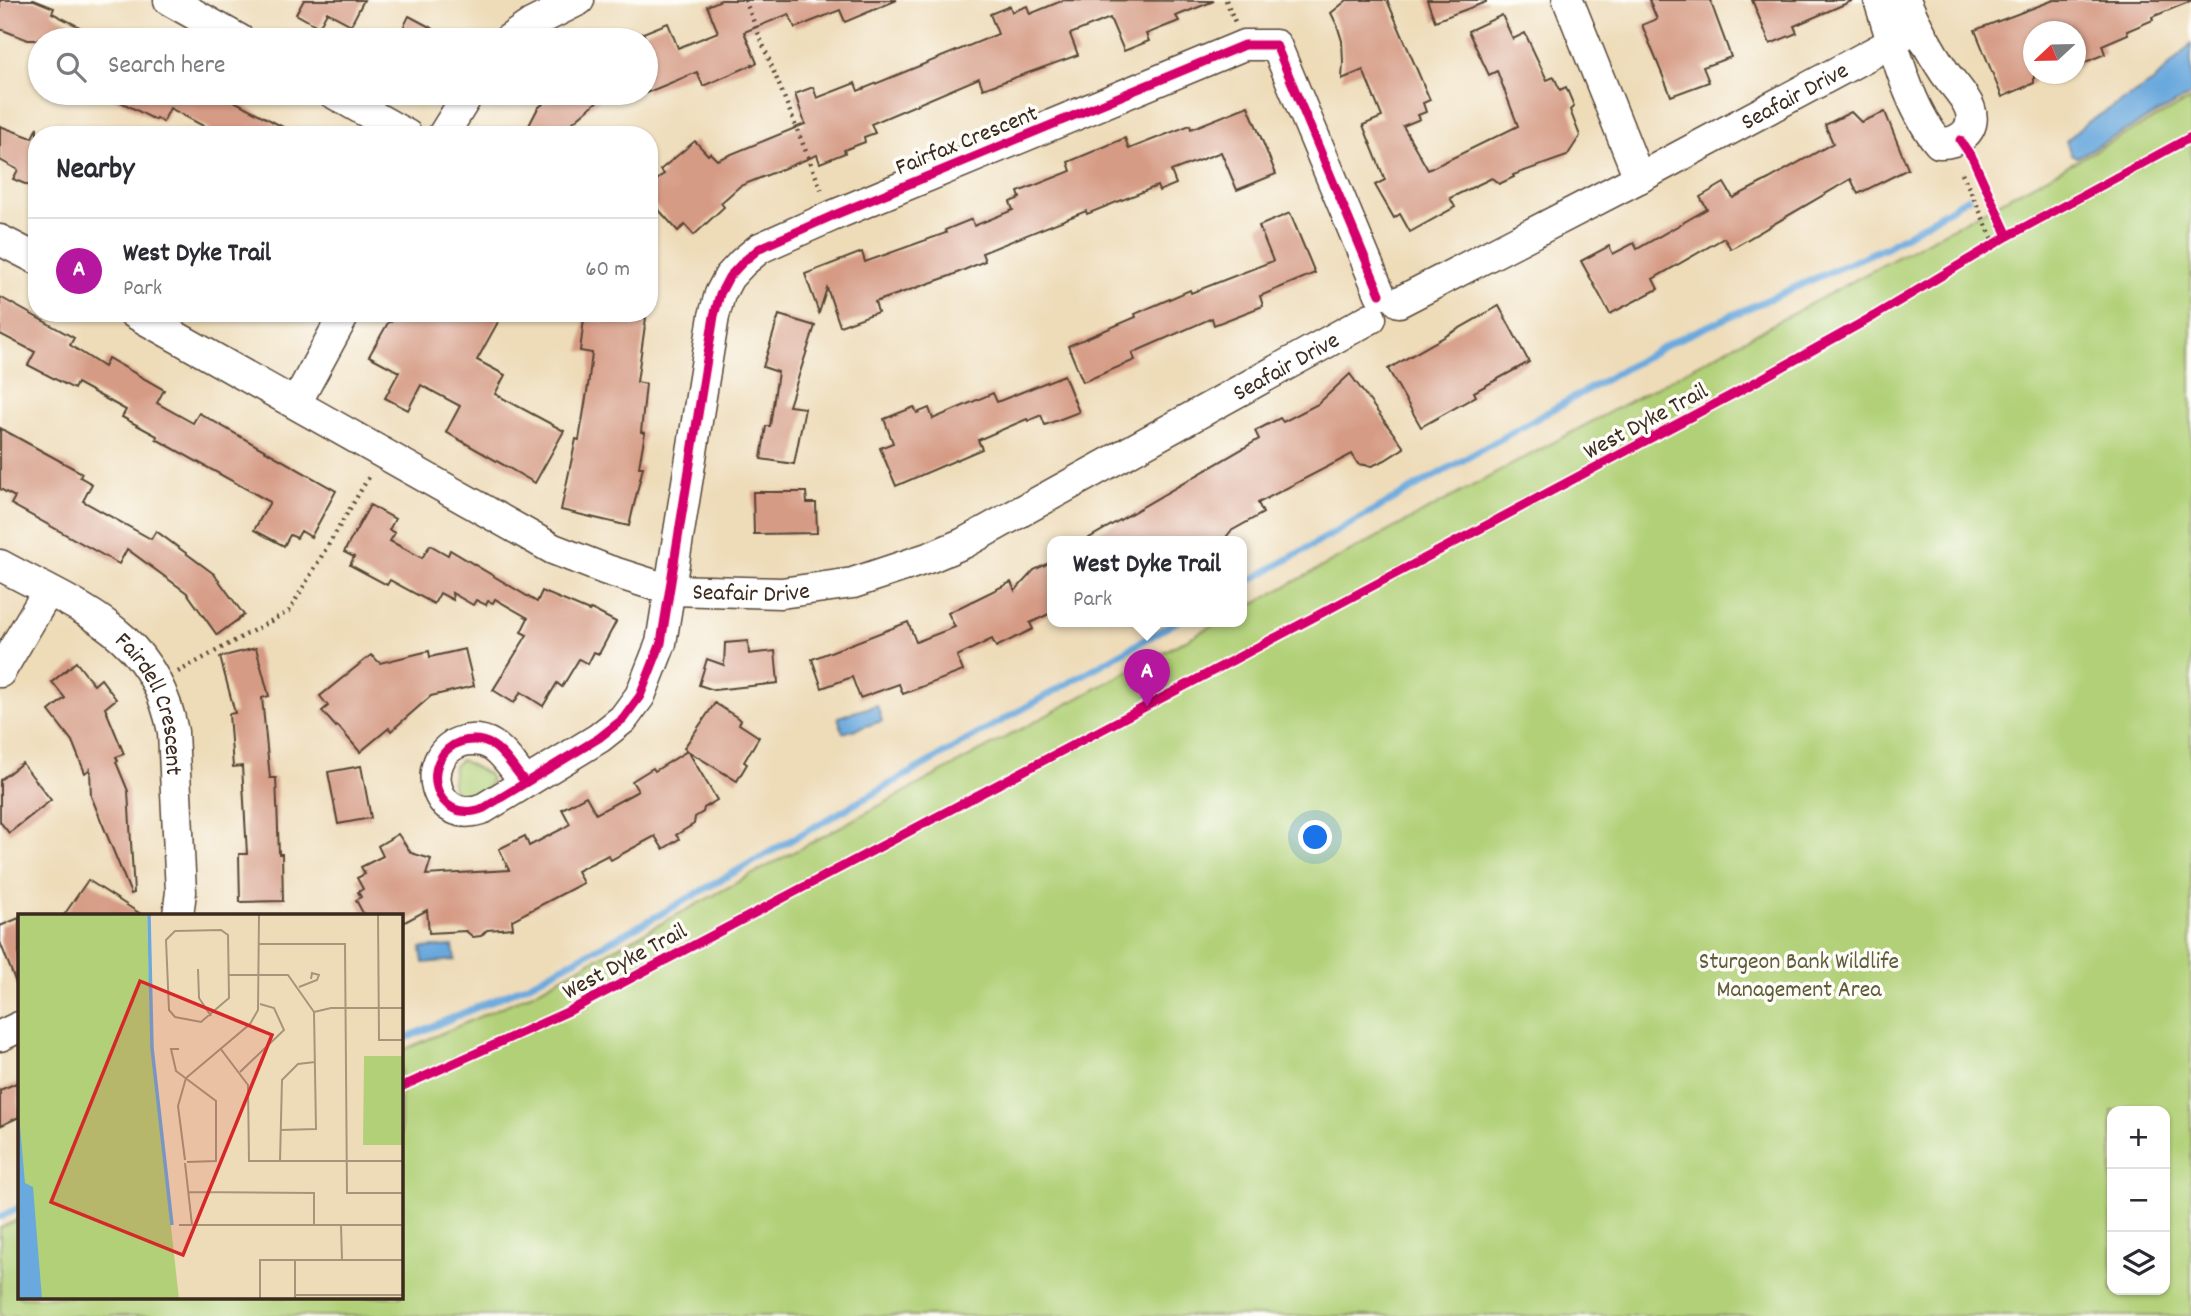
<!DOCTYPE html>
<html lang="en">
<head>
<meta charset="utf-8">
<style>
	:root { --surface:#fff; --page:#f2f2f3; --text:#2b2b33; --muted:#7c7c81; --line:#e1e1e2; --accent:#b5179e }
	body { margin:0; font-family:Dekko,sans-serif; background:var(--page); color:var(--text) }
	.controls { position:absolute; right:21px; bottom:21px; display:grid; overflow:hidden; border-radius:14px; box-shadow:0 2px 5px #0004 }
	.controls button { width:63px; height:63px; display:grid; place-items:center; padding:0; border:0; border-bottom:2px solid var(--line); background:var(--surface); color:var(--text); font:35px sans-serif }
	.compass { position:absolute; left:2023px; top:21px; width:63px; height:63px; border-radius:50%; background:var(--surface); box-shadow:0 2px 5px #0004; rotate:248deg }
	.you { position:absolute; left:1316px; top:838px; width:24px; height:24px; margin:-18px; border:5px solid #fff; border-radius:50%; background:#1a73e8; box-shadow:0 0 0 10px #1a73e833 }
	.badge { display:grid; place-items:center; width:46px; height:46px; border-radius:50%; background:var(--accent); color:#fff; font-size:23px; font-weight:700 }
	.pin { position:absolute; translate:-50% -58px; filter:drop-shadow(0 2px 4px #0008) }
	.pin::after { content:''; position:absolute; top:37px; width:24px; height:21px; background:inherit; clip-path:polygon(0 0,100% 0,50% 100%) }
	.popup { position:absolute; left:1047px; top:536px; width:200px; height:91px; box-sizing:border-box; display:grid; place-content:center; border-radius:14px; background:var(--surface); filter:drop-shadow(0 2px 5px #0005); font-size:23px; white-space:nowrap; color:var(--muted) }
	.popup b { font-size:26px; color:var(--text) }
	.popup::after { content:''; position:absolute; left:50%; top:100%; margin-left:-14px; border:14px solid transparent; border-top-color:var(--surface) }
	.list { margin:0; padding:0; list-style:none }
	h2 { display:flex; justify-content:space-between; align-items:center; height:91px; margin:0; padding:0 28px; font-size:30px }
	h2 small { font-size:23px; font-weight:400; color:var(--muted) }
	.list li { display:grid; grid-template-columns:46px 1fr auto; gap:21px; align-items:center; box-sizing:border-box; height:105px; padding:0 28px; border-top:2px solid var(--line) }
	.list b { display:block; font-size:26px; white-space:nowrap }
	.list p { margin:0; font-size:23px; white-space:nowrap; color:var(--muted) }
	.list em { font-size:23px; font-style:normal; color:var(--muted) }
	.icon { flex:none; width:38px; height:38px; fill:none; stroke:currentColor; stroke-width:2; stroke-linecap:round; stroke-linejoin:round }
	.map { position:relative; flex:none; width:2191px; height:1316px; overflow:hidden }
	.search { position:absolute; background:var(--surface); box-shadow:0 2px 5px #0004; left:28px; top:28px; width:630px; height:77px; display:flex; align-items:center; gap:18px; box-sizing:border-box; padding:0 24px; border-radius:38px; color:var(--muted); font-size:26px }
	.panel { position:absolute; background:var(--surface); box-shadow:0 2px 5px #0004; left:28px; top:126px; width:630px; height:196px; border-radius:28px }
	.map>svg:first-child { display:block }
</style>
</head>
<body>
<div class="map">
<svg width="2191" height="1316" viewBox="0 0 2191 1316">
	<rect width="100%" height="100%" fill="#fdfcf7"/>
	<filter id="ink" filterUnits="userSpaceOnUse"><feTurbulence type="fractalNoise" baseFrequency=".0143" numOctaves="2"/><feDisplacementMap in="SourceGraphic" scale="14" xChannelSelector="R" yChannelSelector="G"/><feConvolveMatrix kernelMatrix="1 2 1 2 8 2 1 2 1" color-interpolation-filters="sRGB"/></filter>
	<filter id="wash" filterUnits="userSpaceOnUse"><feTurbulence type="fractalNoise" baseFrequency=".00686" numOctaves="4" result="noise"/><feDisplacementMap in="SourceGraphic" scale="28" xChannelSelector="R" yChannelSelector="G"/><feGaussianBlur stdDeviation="1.57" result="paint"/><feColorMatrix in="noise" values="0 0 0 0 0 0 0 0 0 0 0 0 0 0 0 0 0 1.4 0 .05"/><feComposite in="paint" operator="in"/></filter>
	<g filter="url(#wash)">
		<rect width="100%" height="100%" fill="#eedcb9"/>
		<g fill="#b1d077" stroke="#767d4a" stroke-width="2" fill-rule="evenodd">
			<path d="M2191 99V1316H0V1228L19 1219V1297H401V1051L527 996 1221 621H1242V610ZM2112 1111H2165V1290H2112Z"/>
			<path d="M461 760 488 774 491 781 484 791 466 798 454 791 452 783 454 766Z"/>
		</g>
		<g fill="#6aa9dd" stroke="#526a7e" stroke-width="2">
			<path d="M2191 44V95L2077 157 2071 154 2066 141 2085 124 2153 82Z"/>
			<path d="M877 705 882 721 843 733 838 717Z"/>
			<path d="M453 946 455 960 423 963 421 948Z"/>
		</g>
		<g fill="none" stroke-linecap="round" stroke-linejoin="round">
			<g stroke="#6aa9dd" stroke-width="7">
				<path d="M1242 585 1672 342 1886 247 1968 198"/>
				<path d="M401 1040 526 986 657 916 1178 621"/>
				<path d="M0 1217 19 1208"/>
			</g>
		</g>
		<g id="blocks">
			<g fill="#d69b85">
				<path d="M0 0H34L54 8 52 13 105 40H28L0 29Z"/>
				<path d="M304 0H364L351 25 327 12 319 27 296 14Z"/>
				<path d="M721 0H897L845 22 840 10 795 28 789 14 744 32 757 63 703 86 697 72 646 93V40L643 33 668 23 678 48 718 32 707 6Z"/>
				<path d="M1064 0 1214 1 1176 16 1179 21 1146 34 1149 41 1124 51 1110 18 1070 34 1078 55 983 89 979 78 871 124 875 133 864 137 865 142 844 150 845 153 820 163 817 155 740 186 721 203 724 207 694 235 685 225 678 231 649 199V187L664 174 660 170 695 141 708 155 710 153 717 160 805 124 795 94 813 87 817 98 855 83 858 91 998 34 990 14 1010 6 1012 12 1027 6 1030 14Z"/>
				<path d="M1347 0H1387L1430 100 1423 103 1426 112 1418 115 1420 119 1403 126 1428 170 1518 126 1497 71 1489 75 1468 31 1502 15 1513 39 1525 33 1547 80 1554 77 1560 90 1566 87 1574 106 1570 110 1580 136 1567 156 1513 175 1514 177 1499 184 1492 178 1450 198 1455 207 1410 232 1400 214 1394 218 1375 185 1385 180 1363 125 1382 117 1363 70 1342 79 1343 62 1342 41 1337 25 1331 13Z"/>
				<path d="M1427 0H1486V2L1435 21Z"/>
				<path d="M1649 0H1710L1731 57 1703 67 1709 82 1671 96 1642 25 1657 19Z"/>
				<path d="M1752 0H1854L1794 26 1797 33 1770 44Z"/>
				<path d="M2054 0H2191V1L2152 17 2153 20 2127 31 2128 34 2102 45 2105 54 2076 66V32H2034V83L2002 97 1975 30Z"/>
				<path d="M409 16 454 40H397Z"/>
				<path d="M104 93H219L298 135H220L170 108 163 122 156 118 155 120Z"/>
				<path d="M556 93H607L558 135H524L538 108Z"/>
				<path d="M1248 106 1276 174 1237 190 1221 152 1171 171 1176 184 1159 191 1157 186 1087 214 1086 211 982 253 985 261 950 276 875 302 878 312 840 326 827 288 819 313 805 274 862 252 865 262 946 233 945 230 972 219 974 226 1013 210 1010 202 1020 198 1018 192 1071 171 1068 162 1125 138 1129 149 1190 125 1191 129Z"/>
				<path d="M1851 112 1861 122 1885 112 1908 169 1858 194 1851 179 1731 249 1724 238 1653 279 1658 289 1610 314 1581 261 1609 246 1613 254 1634 243 1637 249 1707 209 1700 197 1724 183 1733 198 1769 179 1833 143 1825 125Z"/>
				<path d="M0 126 32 138 37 127V189L13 179 18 170 0 160Z"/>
				<path d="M1290 213 1315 273 1260 296 1263 306 1214 325 1212 318 1132 353 1135 360 1083 382 1068 346 1136 317 1135 314 1190 290 1191 293 1273 261 1259 226Z"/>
				<path d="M0 297 74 338 70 345 104 367 108 358 164 390 157 403 193 423 199 413 336 491 311 537 301 531 297 538 290 535 284 546 254 530 270 502 156 439 157 436 122 417 126 410 77 383 74 389 28 365 35 352 0 334Z"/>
				<path d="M1499 306 1529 362 1474 392 1476 396 1421 427 1388 369Z"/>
				<path d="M396 313H503L477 360 505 375 495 394 564 431 535 483 446 432 460 406 421 385 408 410 385 398 399 372 369 356 389 321 391 322Z"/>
				<path d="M607 313H643L642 317 646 318 637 382 646 384 641 432 645 433 639 467H643L629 526 561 510 576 439 579 440 588 386 592 353 580 351 584 319 606 322Z"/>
				<path d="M779 315 815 326 789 406 805 408 794 464 761 459 766 426H770L778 372 763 367Z"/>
				<path d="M1350 374 1404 448 1385 460 1372 466 1358 464 1352 454 1258 503 1263 513 1231 531 1223 541H1084L1259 439 1255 431 1280 418 1283 422 1318 404Z"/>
				<path d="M1064 375 1079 412 1045 425 1041 415 1028 421 1027 419 978 440 982 449 896 486 880 448 893 443 884 419 914 407 917 413 929 408 933 419 993 393 997 402Z"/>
				<path d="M0 428 82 473 80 477 92 484 83 501 151 539 156 531 214 574 244 615 217 635 187 593 127 549 119 564 11 504 15 497 0 489Z"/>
				<path d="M753 492H806L807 503H816L817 533 754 534Z"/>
				<path d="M370 505 395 519 389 530 395 533 390 541 422 558 430 545 448 555 450 550 537 602 542 591 589 611 591 609 616 622 599 654 594 652 588 664 579 659 562 687 557 683 543 706 521 692 514 703 493 690 527 635 521 632 528 618 495 599 493 603 488 601 486 605 476 600 473 605 452 593 453 600 440 593 434 604 390 580 387 585 350 565 354 557 344 552Z"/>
				<path d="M1053 561V612L1030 623 1033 629 996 647 992 639 957 656 963 671 903 694 899 684 860 698 852 677 822 688 812 659 908 622 916 642 955 627 948 613 1011 582 1015 591 1034 570Z"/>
				<path d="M748 641 749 654 775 651 778 683 714 690 699 685 707 659 724 665 725 643Z"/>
				<path d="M256 648 269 696 262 698 270 778H276L279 854H282L283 901 240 902 239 854H247L242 766 233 767 229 714 235 713 220 657Z"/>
				<path d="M465 649 474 686 431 696 391 731 389 728 360 752 338 726 336 727 322 711 328 706 320 696 371 655 380 663 429 651 430 657Z"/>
				<path d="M76 662 94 685 101 679 116 699 105 708 124 754 116 757 118 761 116 762 128 791 134 893 131 894 91 796 90 769 85 773 72 741 49 711 65 698 52 682Z"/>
				<path d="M715 703 741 720 739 724 759 737 744 762 747 764 737 781 688 751 717 800 704 808 703 812 695 817 694 824 676 835 679 839 663 849 655 836 611 860 608 855 577 871 583 883 512 920 513 928 487 930 481 936 473 937 466 931 429 933 427 910 401 924V915H364L356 900 361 897 358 892 363 889 357 878 365 874 361 867 383 856 378 846 398 834 411 853 431 859 426 875 509 870 499 849 525 836 529 846 562 829 570 824 562 809 586 796 596 814 638 791 632 781 653 768 655 771 687 751 684 748Z"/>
				<path d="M22 763 51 800 9 833 0 822V780Z"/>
				<path d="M361 766 371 818 338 824 328 772Z"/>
				<path d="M88 880 142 915H64Z"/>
				<path d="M19 918V988H18L0 942V926Z"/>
				<path d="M19 1082V1117L0 1126V1090Z"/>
			</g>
		</g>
	</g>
	<g filter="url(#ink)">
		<use href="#blocks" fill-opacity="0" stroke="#564535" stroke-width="2"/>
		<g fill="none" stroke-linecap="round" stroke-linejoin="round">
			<defs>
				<g id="minor">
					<path d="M169 0 240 40"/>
					<path d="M1568 0 1639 178"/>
					<path d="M1879 0C1894 45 1908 108 1939 143 1957 144 1978 131 1970 109 1966 97 1953 84 1945 73 1929 49 1916 26 1905 0"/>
					<path d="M508 40 531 24 579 0"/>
					<path d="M333 93 407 135"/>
					<path d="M443 135 469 93"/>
					<path d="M0 240 37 259"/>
					<path id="s1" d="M1399 302 1639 178 1893 42 1916 26"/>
					<path id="s2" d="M134 313 553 549 607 570 670 590 781 593 853 583 931 557 964 543 1371 318"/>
					<path d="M296 403 345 313"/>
					<path id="s3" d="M0 565C80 609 154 631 173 732L181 892 178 915"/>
					<path d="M0 672 48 591"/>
					<path d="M525 782C515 770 505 753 492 745 482 739 470 739 460 742 418 757 433 828 484 808L599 738 623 719 640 696 661 643 714 316 720 294 729 277 743 262 760 248 832 216 1244 45H1276L1380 294"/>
					<path d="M0 1036 19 1027"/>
				</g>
			</defs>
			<use href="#minor" stroke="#564535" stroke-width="33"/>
			<g stroke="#564535" stroke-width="4.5" stroke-dasharray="2 5" stroke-linecap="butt">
				<path d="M745 0 823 194"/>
				<path d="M1226 0 1235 22"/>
				<path d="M1962 173 1995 244"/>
				<path d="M178 672 289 611 370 475"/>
			</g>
			<use href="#minor" stroke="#fff" stroke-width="30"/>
			<defs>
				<g id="cycleway">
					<path d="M1960 140 1973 159 2008 236"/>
					<path d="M525 782C515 770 505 753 492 745 482 739 470 739 460 742 418 757 433 828 484 808L599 738 623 719 640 696 661 643 714 316 720 294 729 277 743 262 760 248 832 216 1244 45H1276L1380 294"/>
					<path d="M401 1087 569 1011 1192 682 1741 390 1874 316 2008 236 2191 137"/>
				</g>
			</defs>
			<use href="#cycleway" stroke="#fdfcf7" stroke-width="13"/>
			<use href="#cycleway" stroke="#d6006c" stroke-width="9"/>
		</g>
	</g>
	<g text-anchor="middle" stroke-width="7" stroke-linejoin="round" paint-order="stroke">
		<g font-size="24" fill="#3b2a1e" stroke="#fdfcf7">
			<text dy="8" stroke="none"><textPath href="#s1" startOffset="446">Seafair Drive</textPath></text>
			<text transform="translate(966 139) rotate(-22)" y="8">Fairfax Crescent</text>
			<text dy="8" stroke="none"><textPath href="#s2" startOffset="1274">Seafair Drive</textPath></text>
			<text transform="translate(1645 420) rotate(-28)" y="8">West Dyke Trail</text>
			<text dy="8" stroke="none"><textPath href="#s2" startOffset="686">Seafair Drive</textPath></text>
			<text dy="8" stroke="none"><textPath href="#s3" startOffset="217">Fairdell Crescent</textPath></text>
			<text transform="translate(624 960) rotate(-28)" y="8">West Dyke Trail</text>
		</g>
		<g font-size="24" fill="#5e5c39" stroke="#fdfcf7">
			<text x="1799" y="968">Sturgeon Bank Wildlife<tspan x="1799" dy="28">Management Area</tspan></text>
		</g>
	</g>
	<g transform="translate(18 914)">
		<rect width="385" height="385" fill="#eedcb9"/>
		<path d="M0 0H129L133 133 161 385H0ZM346 142H384L385 231H345Z" fill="#b1d077"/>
		<path d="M0 190 7 269 15 273 24 385H0Z" fill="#6aa9dd"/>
		<path fill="none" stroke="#6aa9dd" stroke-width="3.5" d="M131 1 134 134 154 311"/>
		<path fill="none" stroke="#a6957b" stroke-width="2" d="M360 0 361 126H385M157 17 203 16 210 21 211 84 183 108 157 103 151 96 148 26ZM241 30H327L329 279H385M180 55 181 84 193 102M211 61H270L296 98 298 215 262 216M281 73 299 66 301 61 294 59 293 65M296 98 313 94H385M202 134 230 171 231 247H385M161 135H153L158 157 198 187V247L169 248M222 158 266 116 256 94 242 90M167 246 160 192 168 164 232 110 240 96 241 0M262 247 264 166 280 150 297 148M167 249 174 311M170 278 296 279V311M189 311H161H385M323 311 324 346M277 346V385M277 381H385M242 385V346H385"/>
		<path fill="#d62828" fill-opacity="0.15" stroke="#d62828" stroke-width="3.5" d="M122 67 254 121 165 341 33 288Z"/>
		<rect width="385" height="385" fill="none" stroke="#3b2a1e" stroke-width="3.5"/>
	</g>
</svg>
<div class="controls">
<button>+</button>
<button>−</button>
<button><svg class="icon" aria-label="layers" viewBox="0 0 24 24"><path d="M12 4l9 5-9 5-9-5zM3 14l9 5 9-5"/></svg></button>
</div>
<svg class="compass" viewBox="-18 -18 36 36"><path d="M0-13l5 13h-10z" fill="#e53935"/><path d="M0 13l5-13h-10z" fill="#7c7c81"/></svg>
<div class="you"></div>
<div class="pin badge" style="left:1147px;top:707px">A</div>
<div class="popup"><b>West Dyke Trail</b>Park</div>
<div class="search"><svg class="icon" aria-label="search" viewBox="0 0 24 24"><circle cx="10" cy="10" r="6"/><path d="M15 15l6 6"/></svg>Search here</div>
<section class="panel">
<h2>Nearby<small></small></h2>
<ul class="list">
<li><span class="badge">A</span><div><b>West Dyke Trail</b><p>Park</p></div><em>60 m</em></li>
</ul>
</section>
</div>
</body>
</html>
